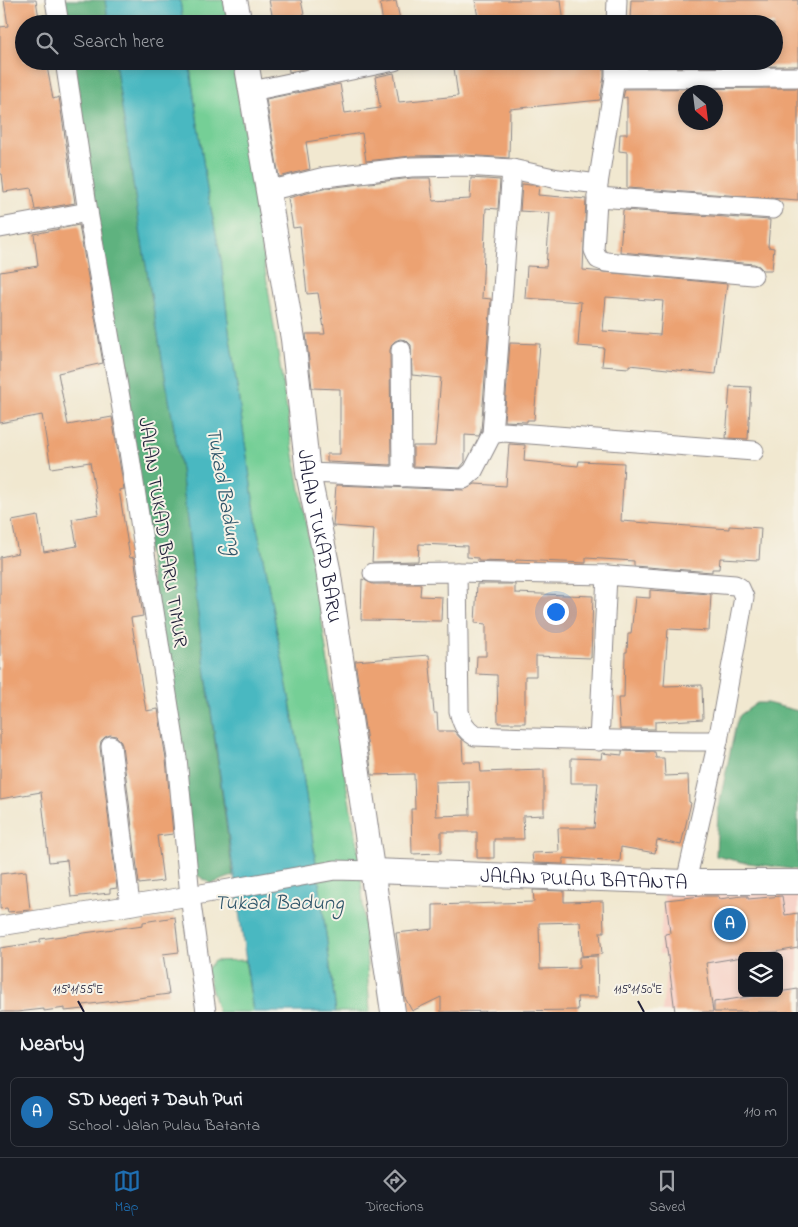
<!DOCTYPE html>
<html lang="en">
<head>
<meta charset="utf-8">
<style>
	:root { --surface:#171b24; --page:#20242c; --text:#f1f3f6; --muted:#9ea1a6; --line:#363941; --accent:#1f6fb2 }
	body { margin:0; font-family:"Indie Flower",sans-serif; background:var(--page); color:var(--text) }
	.controls { position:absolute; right:15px; bottom:15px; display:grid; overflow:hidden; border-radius:8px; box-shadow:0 2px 8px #0003 }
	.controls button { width:45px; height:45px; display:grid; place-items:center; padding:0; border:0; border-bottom:1px solid var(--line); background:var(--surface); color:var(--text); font:25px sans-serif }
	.compass { position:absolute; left:678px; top:85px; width:45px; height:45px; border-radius:50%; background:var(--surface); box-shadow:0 2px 8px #0003; rotate:152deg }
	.you { position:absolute; left:555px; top:611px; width:18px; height:18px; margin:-12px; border:4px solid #fff; border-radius:50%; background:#1a73e8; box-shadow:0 0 0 8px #1a73e833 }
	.badge { display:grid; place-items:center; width:32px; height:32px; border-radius:50%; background:var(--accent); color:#fff; font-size:16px; font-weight:700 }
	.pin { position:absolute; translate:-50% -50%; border:2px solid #fff; box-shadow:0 1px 5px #0006 }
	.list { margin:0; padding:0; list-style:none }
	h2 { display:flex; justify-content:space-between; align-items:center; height:65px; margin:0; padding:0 20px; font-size:21px }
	h2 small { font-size:16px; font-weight:400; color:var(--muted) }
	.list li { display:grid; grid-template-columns:32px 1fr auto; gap:15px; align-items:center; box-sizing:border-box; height:70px; margin:0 10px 10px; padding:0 10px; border:1px solid var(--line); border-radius:8px }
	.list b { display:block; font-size:19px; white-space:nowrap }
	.list p { margin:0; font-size:16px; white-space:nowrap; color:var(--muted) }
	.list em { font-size:16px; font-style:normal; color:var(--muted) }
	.icon { flex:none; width:28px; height:28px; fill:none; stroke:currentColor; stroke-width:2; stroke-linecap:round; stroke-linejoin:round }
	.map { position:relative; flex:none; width:798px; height:1012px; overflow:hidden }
	.search { position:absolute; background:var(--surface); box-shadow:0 2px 8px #0003; left:15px; right:15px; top:15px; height:55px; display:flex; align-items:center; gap:12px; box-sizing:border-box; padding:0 18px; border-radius:28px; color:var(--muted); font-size:19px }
	.sheet { height:145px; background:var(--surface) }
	nav { display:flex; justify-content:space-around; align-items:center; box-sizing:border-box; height:70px; border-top:1px solid var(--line); background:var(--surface); font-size:14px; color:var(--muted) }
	nav a { display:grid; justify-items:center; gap:2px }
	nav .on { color:var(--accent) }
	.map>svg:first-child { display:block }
</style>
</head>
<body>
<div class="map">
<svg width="798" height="1012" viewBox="0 0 798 1012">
	<rect width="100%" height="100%" fill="#f7f3e8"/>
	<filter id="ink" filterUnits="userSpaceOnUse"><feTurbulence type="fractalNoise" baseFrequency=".02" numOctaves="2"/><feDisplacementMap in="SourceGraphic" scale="10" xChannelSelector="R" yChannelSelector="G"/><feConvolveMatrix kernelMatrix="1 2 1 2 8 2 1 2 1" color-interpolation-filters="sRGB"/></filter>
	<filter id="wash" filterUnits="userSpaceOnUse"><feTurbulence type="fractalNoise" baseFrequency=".0096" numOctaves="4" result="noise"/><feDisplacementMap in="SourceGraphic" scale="20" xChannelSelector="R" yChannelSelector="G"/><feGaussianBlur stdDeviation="1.12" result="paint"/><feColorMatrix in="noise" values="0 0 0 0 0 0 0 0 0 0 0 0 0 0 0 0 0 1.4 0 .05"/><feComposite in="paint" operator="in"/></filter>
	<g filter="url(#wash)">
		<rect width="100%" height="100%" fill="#f1e8d0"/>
		<path fill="#f7d1c6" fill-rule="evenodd" d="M798 890V1012H662L667 965 665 954H659L664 893ZM742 956H779V993H742Z"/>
		<g fill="#74cf96" stroke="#4b7868">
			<path d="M180 0H224L228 24H183Z"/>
			<path d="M189 61H233L291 437 317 588 343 766 360 860 370 1012H336L321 896 300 755 257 526 229 331 221 259 207 189Z"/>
			<path d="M245 960 253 1012H218L206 970 214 961Z"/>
		</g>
		<g fill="#5fb27f" stroke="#406a5d">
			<path d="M64 0H105L109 24H68Z"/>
			<path d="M74 61H115L141 236 181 469 200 631 233 876 211 884 197 875Z"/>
			<path d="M757 703H767L798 711V870L742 862 716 856 718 810 736 724 740 715Z"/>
		</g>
		<g fill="#49b8c1" stroke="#366d7e">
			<path d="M105 0H180L183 24H109Z"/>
			<path d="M115 61H189L207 189 221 259 229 331 257 526 300 755 321 896 336 1012H253L200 631 181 469 141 236Z"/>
		</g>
		<g id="blocks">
			<g fill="#eca272" fill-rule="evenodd">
				<path d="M4 0H36L40 24H24V61H46L53 99 59 97 75 203 35 210 31 188 4 192 2 174H0V27L8 26Z"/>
				<path d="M269 0H301L306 24H274Z"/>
				<path d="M475 0H561L564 24H479Z"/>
				<path d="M631 0H798V66L626 67V61H774V24L672 22V24H651V21H630Z"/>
				<path d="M396 1 401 24H383L380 4Z"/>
				<path d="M288 61H332V63L289 72Z"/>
				<path d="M453 61H604V77L600 100 510 109 509 158 465 155 411 156 366 161 362 133 306 142 310 169 279 177 266 99 340 84 345 113 380 108 375 77 394 73 399 102 458 96Z"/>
				<path d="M798 88V200L627 188V152L619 151 620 134H627V97L623 98 625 89ZM686 92H716V122H686Z"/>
				<path d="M412 178H430L433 201 470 199 471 178 500 180 498 209 486 208 482 298 491 299 481 431 479 436 465 435V462L460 468 413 466V446H435L441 378 412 375 411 345 406 340 400 339 395 341 392 344 390 350 391 465 327 462V454H340V389L312 388 306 334H325L318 293 307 294 300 227 293 228 288 198 327 188Z"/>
				<path d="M522 184 539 186 538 195 586 199 583 270 727 284 716 374 629 365V368L602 366 604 348 578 346 581 302 525 298 527 266 546 267 550 213 520 211ZM606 297 663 301 660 335 603 331Z"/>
				<path d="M623 210 770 220 768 247 774 248 772 270H763L759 266 754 264 620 252Z"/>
				<path d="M79 225 103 363 58 373 68 425 112 417 124 489 119 490 130 558 134 557 143 616 131 618 146 711 158 709 166 759 173 834 157 836 163 881 139 884 122 745 120 740 116 736 110 735 105 737 101 741 100 747 117 888 110 889V893L71 897 67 860 49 862 41 792 0 799V557L18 553 12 521 38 516 44 552 77 546 72 519 99 514 90 462 51 468 42 415 0 423V272L38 266 34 234Z"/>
				<path d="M510 343 540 344 534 420H527V422L504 421Z"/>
				<path d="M730 386 751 387 748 439 726 438Z"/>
				<path d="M509 444 525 445 524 461 578 466 579 461 624 463 621 521 729 529V526L761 528 759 560 720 558 719 569H712V572L634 566V561L586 558V563L516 560 515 562 478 561V558L467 557V546L419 544 418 561 372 562 374 529 333 526 336 485 464 490 475 484 506 486Z"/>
				<path d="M362 579 373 584H421L420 596 442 597 441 621 361 620Z"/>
				<path d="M477 584H515V593L593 596 591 658 536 656V676H525V723H498L497 675 476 674 477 656H486V624L475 623Z"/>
				<path d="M650 590 711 594 709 631 668 629 664 686 702 685 703 719 655 722V729H620L618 698H624L625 652H627L628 634H631L635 597 650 598Z"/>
				<path d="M429 655 434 713H437L438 731H454L462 740 463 762H480L481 772 544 770V815L523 816 524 839H494V858H477V832H441V853L412 854 411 809H415L414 774 372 775 355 661ZM469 781 470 815 436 816 435 782Z"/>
				<path d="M622 751 655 752 656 758H664L665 776 688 775 689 802 691 803 681 845 657 840 655 853 621 847 620 862 563 858V864L533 863 532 853 559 852 558 828H594L598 783H571V758L601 759 602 753 622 755Z"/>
				<path d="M26 871 30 910 8 912 7 908 0 909V874Z"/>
				<path d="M533 890 564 891V902L603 901 604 932H600L602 954 582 956 580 922 539 923 540 969 579 968V957L597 956 598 997H577L578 1010 441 1012V997L412 1011 405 998 396 933 433 929V905L534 902Z"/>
				<path d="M701 896H718L719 899 742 896H748V899L782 896 785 915 798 913V948L752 956H742V957L706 963 713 1012H675L665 934 670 933 666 900Z"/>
				<path d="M175 917 179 952 163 954 169 994 83 1005 84 1009 65 1011V1008L44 1011V1009L17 1012H0V948L40 942V939L143 925V922Z"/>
				<path d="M798 989V1012H714V1002Z"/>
			</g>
		</g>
	</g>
	<g filter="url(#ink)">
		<use href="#blocks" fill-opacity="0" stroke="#8a8586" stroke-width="1"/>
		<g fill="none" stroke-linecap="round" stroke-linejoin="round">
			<defs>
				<g id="minor">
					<path d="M55 0 59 24"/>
					<path d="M616 24 617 0"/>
					<path d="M65 61 88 212 126 432 177 758 190 896 206 1012"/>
					<path d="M615 61V78L598 184 594 250 598 259 606 262 753 275"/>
					<path d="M615 78 798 77"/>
					<path d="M252 91 394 61"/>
					<path d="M268 191 325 177 411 167 465 166 512 169 558 179 598 184"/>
					<path d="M597 197 773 209"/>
					<path d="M0 228 88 212"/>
					<path d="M401 350 402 477"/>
					<path d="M492 434 512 169"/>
					<path d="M308 473 464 479 473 471 492 434 504 432 754 451"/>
					<path d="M457 572 459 711C462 723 464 729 475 736 556 739 637 741 718 741"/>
					<path d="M373 573 457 572 607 575 735 585 740 588 744 597 718 741 686 882"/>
					<path d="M599 741 607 575"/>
					<path d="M111 746 130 905"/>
					<path d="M0 926 190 896 335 870 372 871"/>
				</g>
				<g id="tertiary">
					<path d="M235 0 240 24"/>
					<path id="s1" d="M246 61 293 339 308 473 328 569 393 1012"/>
					<path id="s2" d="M372 871 686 882H798"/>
				</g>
			</defs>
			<use href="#minor" stroke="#8a8586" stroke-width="21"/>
			<use href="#tertiary" stroke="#8a8586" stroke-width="26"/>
			<use href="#minor" stroke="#fff" stroke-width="19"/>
			<use href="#tertiary" stroke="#fff" stroke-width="24"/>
		</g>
	</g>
	<path fill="none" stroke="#22223b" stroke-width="2" d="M78 1001 84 1012M638 1001 644 1012"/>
	<g text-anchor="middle" stroke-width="4" stroke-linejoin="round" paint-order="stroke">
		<g font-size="20" fill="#22223b" stroke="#f7f3e8">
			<text transform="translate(164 532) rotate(81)" y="7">JALAN TUKAD BARU TIMUR</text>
			<text dy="7" stroke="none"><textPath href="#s1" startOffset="481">JALAN TUKAD BARU</textPath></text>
			<text dy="7" stroke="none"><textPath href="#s2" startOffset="212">JALAN PULAU BATANTA</textPath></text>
		</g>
		<g font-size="21" font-style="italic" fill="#30566a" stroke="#f7f3e8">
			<text transform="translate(225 491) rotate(80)" y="7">Tukad Badung</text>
			<text x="279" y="909">Tukad Badung</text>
		</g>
	</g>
	<g font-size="12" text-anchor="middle" fill="#22223b" stroke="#f7f3e8" stroke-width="4" stroke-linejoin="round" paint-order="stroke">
		<text x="78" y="993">115°11'55"E</text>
		<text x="638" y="993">115°11'50"E</text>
	</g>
</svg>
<div class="controls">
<button><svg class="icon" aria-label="layers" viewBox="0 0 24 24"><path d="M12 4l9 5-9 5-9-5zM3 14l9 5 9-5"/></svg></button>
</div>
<svg class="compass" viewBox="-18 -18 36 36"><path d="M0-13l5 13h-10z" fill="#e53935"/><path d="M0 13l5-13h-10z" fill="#9ea1a6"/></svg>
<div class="you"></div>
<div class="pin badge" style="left:730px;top:924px">A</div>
<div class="search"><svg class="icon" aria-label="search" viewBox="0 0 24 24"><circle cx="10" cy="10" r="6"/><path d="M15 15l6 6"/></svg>Search here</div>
</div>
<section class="sheet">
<h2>Nearby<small></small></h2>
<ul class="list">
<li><span class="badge">A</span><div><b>SD Negeri 7 Dauh Puri</b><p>School · Jalan Pulau Batanta</p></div><em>110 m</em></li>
</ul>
</section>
<nav>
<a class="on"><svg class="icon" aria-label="map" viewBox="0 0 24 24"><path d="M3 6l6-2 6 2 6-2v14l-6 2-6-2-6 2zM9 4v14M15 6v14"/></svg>Map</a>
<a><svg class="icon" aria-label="directions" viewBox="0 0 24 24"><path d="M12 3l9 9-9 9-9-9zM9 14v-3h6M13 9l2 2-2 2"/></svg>Directions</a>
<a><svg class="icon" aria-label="saved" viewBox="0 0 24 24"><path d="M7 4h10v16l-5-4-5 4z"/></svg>Saved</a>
</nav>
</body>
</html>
